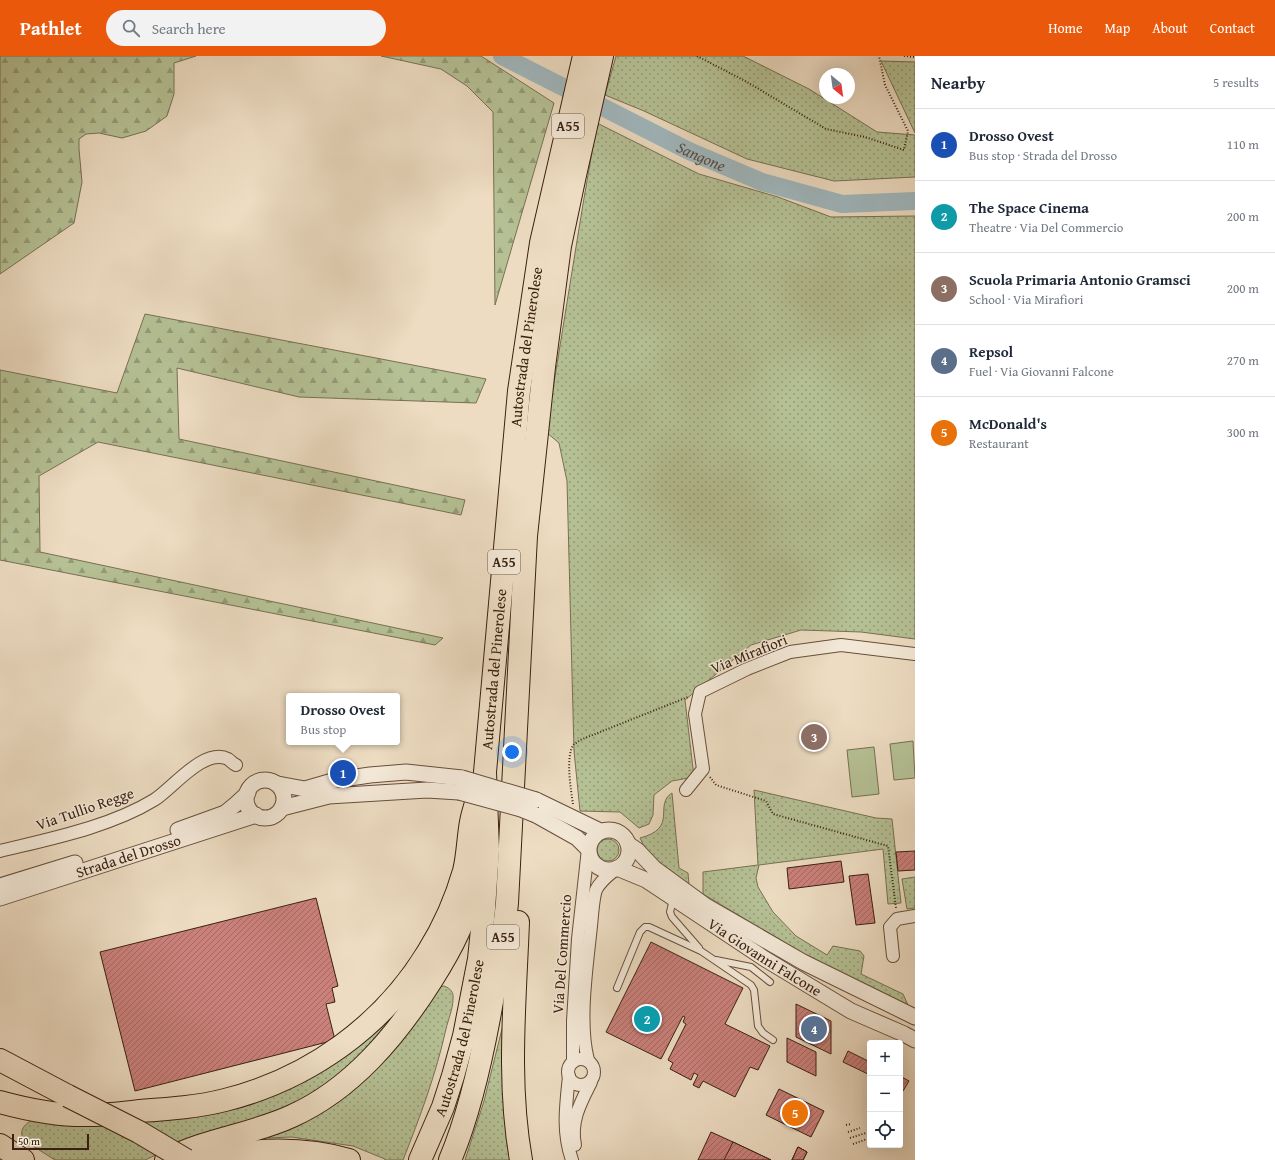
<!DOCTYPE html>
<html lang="en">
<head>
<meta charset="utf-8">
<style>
	:root { --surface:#fff; --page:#f2f2f3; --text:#1f2937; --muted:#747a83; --line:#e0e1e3; --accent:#ea580c }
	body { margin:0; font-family:"Gentium Book Plus",serif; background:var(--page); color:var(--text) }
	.controls { position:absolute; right:12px; bottom:12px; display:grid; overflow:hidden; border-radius:4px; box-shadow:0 4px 16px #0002 }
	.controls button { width:36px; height:36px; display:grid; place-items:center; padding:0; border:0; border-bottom:1px solid var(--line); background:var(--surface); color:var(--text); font:20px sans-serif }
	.compass { position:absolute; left:819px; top:12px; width:36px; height:36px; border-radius:50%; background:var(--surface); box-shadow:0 4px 16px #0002; rotate:151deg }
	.scale { position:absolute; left:12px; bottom:10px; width:77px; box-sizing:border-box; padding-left:4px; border:2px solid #3a2010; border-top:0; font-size:11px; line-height:14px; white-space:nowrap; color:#3a2010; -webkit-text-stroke:3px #f3e8d7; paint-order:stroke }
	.you { position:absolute; left:512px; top:696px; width:14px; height:14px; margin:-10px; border:3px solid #fff; border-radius:50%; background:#1a73e8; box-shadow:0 0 0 6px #1a73e833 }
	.badge { display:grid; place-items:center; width:26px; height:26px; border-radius:50%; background:var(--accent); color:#fff; font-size:13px; font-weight:700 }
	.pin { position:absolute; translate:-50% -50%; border:2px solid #fff; box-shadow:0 1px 4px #0006 }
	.popup { position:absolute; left:286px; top:637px; width:114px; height:52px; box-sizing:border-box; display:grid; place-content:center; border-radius:4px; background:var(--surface); filter:drop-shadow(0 1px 3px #0005); font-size:13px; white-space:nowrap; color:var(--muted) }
	.popup b { font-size:15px; color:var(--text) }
	.popup::after { content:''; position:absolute; left:50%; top:100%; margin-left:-8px; border:8px solid transparent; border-top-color:var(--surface) }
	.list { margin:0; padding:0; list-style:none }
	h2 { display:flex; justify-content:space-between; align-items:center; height:52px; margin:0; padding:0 16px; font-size:17px }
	h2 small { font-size:13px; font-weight:400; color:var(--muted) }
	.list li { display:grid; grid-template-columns:26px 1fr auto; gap:12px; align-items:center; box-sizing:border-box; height:72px; padding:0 16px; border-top:1px solid var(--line) }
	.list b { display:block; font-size:15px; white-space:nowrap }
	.list p { margin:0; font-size:13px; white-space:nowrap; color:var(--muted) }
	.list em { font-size:13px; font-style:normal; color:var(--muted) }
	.icon { flex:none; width:22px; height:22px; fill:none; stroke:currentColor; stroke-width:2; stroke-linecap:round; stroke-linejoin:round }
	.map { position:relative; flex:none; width:915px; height:1104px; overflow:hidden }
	header { display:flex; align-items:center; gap:24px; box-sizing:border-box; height:56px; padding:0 20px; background:var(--accent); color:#fff }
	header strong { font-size:19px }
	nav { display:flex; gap:22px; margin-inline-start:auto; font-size:14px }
	.search { width:280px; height:36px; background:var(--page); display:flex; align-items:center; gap:10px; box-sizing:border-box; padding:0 14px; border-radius:22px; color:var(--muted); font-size:15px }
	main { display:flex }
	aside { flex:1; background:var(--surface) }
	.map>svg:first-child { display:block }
</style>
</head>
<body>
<header>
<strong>Pathlet</strong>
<div class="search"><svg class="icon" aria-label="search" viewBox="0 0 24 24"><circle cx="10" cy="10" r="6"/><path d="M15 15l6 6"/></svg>Search here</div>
<nav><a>Home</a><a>Map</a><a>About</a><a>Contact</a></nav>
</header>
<main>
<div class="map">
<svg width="915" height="1104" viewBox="0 0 915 1104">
	<defs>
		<pattern id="green-dots" width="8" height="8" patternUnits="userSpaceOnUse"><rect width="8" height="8" fill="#b5c195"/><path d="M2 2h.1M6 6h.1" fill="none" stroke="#949c78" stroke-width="1.8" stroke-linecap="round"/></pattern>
		<pattern id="forest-firs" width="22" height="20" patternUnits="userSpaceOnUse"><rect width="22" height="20" fill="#b5c195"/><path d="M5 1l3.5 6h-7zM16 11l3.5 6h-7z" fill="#949c78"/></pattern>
		<pattern id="building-hatch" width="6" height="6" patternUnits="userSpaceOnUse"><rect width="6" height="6" fill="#ca807b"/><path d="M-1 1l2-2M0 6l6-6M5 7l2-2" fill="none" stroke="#a56863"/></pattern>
	</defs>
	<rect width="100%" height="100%" fill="#eddcc2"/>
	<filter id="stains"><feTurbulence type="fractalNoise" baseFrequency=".005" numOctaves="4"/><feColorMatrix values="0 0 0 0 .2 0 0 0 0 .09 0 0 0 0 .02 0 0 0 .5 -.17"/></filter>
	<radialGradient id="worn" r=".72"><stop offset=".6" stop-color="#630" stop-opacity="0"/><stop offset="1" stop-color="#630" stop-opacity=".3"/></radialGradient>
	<g fill="url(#green-dots)" stroke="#787052">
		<path d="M616 0H743L809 33 877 76 915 79V121L834 125 747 103 644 55 605 39Z"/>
		<path d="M881 5 915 6V77Z"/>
		<path d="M597 67 699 118 778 141 831 161 915 160V583L861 576 801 574 751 589 685 644 694 721 672 725 654 739 653 759 649 768 639 772 620 756 580 755 574 695 567 425 559 387 546 376 583 148Z"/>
		<path d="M754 734 876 762 892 763 901 847 888 848 883 793 759 809 756 822 758 831 773 856 796 880 827 899 833 890 860 895 864 900 861 918 903 938 908 949 818 906 703 838V816L758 809Z"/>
		<path d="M672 737 679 812 688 817 689 829 666 813 647 796 640 782C679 772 653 749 672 737Z"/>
		<circle cx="608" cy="794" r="11"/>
		<path d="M915 821V852L907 853 902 823Z"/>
		<path d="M444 930C450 932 454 936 453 943 453 953 448 964 446 973 436 1018 420 1061 403 1104H385V1103L353 1090 291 1081 268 1082 267 1078 287 1071 439 931Z"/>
		<path d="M412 937 358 1004 299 1049 160 1097 145 1104H55L25 1085C17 1075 25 1067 35 1063L222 1053Z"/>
		<path d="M505 961 514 1104H465L484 1045Z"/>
	</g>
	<g fill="url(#forest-firs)" stroke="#787052">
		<path d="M0 0H196L174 7V38L167 60 146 75 122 82 99 77 86 78 79 83V93L82 126 74 167 0 218Z"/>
		<path d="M381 0H481L554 47 495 249 493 56 467 30 441 13Z"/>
		<path d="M145 258 486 323 476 347 299 341 177 312 179 383 465 444 461 459 98 386 39 420 40 496 443 582 435 589 0 504V314L117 337Z"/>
	</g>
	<g fill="#b5c195" stroke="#787052">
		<path d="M913 685 915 722 894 724 890 688Z"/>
		<path d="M874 691 879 738 852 741 847 694Z"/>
	</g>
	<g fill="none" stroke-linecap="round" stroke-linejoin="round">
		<path stroke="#a0b8bf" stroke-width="18" id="s1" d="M502 0 689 95 762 126 842 148 915 145"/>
	</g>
	<g fill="url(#building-hatch)" stroke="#3a2010">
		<path d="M915 795V814L898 815 896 796Z"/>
		<path d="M841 805 844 826 789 833 787 812Z"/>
		<path d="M868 818 875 867 856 869 849 820Z"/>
		<path d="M316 842 338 930 332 932 335 946 326 948 335 984 135 1035 100 896Z"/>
		<path d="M651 886 743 932 725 968 770 990 758 1014 750 1011 735 1041 703 1025 699 1032 693 1029 698 1019 694 1017 691 1024 670 1013 673 1007 668 1004 686 968 683 966 685 961 683 960 661 1003 606 976Z"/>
		<path d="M796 948 831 965V998L796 981Z"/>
		<path d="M787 982 816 996V1020L787 1006Z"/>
		<path d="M848 995 870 1006V1019L843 1006Z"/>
		<path d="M900 1020 909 1025 903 1035 900 1033Z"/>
		<path d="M779 1033 824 1055 811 1081 766 1059Z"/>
		<path d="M711 1076 733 1086 771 1104H698Z"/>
		<path d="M733 1086 771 1104H724Z"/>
		<path d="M798 1091 807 1096 803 1104H792Z"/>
		<path d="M798 1091 807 1096 803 1104H792Z"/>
		<path d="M798 1091 807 1096 803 1104H792Z"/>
	</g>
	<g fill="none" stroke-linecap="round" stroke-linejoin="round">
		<defs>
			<g id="service">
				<path d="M673 843 670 856 672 861 699 892"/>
				<path d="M716 904 751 911 770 926"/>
				<path d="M617 932 640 876 645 871H649L701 895 751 929 754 934 758 970 763 977 773 984"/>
			</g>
			<g id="minor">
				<path d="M686 734 703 713 695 658 700 636 747 613 790 596 841 589 915 598"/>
				<path d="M0 795C49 783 110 771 154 744 172 733 204 691 228 703 231 705 233 708 236 709"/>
				<path d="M893 900 890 871 897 863 915 860"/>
				<circle cx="581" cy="1016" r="13"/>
				<path d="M588 1004C578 966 587 910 591 870 592 861 593 842 596 834 600 825 610 818 617 812"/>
				<path d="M573 1006V965L578 883 588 793"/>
				<path d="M569 1020C566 1049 562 1076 572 1104"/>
				<path d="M575 1089C570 1065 581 1046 591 1026"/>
			</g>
			<g id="tertiary">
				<circle cx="265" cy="743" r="19"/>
				<path d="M278 728 305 733 336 724 370 719 406 716 462 722"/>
				<path d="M536 744 600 775"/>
				<path d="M282 752 329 740 427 734 459 736"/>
				<path d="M536 759 577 782 588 793"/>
				<circle cx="609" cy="794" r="20"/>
				<path d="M178 774 225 757 236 748 248 737"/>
				<path d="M628 788 637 794 654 812 706 850 803 906 915 961"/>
				<path id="s2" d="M617 812 646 824 765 903 851 955 904 978 915 984"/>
				<path d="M0 830 75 807"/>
				<path id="s3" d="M0 842 256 759"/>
			</g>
			<g id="motorway">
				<path d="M518 866C515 945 507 1026 521 1104"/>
				<path d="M0 1004 68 1040"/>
				<path d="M0 1046C29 1054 60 1060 91 1059 107 1059 124 1057 140 1055 168 1053 198 1051 225 1044 309 1023 383 970 428 896 443 872 456 843 464 815 468 799 468 782 471 766 473 755 477 745 480 734"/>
				<path d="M0 1089 23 1104"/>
				<path d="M166 1104C206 1083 251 1079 292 1060 352 1033 396 980 431 925 452 892 469 860 475 821"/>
				<path d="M198 1104C248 1093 299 1089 349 1104"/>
				<path id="s4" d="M420 1104 443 1051 453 1020 464 980 479 903 484 853 488 794 485 716 519 335 541 187 584 0"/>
				<path d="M450 1104C469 1059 480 1010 489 962 496 924 503 886 507 847L526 480 544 311 560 190 575 119 602 0"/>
			</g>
		</defs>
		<use href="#service" stroke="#674f3c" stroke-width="8"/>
		<use href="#minor" stroke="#674f3c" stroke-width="14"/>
		<use href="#tertiary" stroke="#674f3c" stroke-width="17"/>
		<use href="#motorway" stroke="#3a2010" stroke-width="24"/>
		<g stroke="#3a2010" stroke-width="2" stroke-dasharray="1 2" stroke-linecap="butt">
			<path d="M697 0 747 26 826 73 865 81 904 94 908 75 885 29 879 0"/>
			<path d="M904 0 915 1"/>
			<path d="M710 721 716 729 766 745 773 758 888 790 896 852"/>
			<path d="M573 748C571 735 565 699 574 688 576 687 578 686 580 684L688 641"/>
			<path d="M846 1069 851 1068"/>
			<path d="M848 1076 860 1072"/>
			<path d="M850 1082 869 1076"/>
			<path d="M853 1088 870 1082"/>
		</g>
		<use href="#service" stroke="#f3e8d7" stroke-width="6"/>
		<use href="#minor" stroke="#f3e8d7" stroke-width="12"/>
		<use href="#tertiary" stroke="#f3e8d7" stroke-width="15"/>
		<use href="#motorway" stroke="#eddcc2" stroke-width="22"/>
		<defs>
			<g id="tertiary-bridge">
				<path d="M462 722 536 744"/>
				<path d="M459 736 521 753 536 759"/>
			</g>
			<path id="motorway-bridge" d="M68 1040 139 1076 186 1104"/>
		</defs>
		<use href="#tertiary-bridge" stroke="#674f3c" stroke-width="17" stroke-linecap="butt"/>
		<use href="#motorway-bridge" stroke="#3a2010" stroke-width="24" stroke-linecap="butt"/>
		<use href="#tertiary-bridge" stroke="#f3e8d7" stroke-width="15"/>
		<use href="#motorway-bridge" stroke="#eddcc2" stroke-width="22"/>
	</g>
	<g text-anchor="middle" stroke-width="3" stroke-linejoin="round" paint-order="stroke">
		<g fill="#f3e8d7" stroke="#725c4c" stroke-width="1">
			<rect x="552" y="58" width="32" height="24" rx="3"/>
			<rect x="488" y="494" width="32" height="24" rx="3"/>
			<rect x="487" y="869" width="32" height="24" rx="3"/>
		</g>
		<g font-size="14" font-weight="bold" fill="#3a2010">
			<text x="568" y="75">A55</text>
			<text x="504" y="511">A55</text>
			<text x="503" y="886">A55</text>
		</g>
		<g font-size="15" fill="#3a2010" stroke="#f3e8d7">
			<text dy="5" stroke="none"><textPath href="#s4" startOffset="825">Autostrada del Pinerolese</textPath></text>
			<text transform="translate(749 598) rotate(-22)" y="5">Via Mirafiori</text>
			<text dy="5" stroke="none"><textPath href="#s4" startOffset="501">Autostrada del Pinerolese</textPath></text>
			<text transform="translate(85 753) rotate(-19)" y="5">Via Tullio Regge</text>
			<text dy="5" stroke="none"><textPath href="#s3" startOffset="135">Strada del Drosso</textPath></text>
			<text transform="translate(562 898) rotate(-86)" y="5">Via Del Commercio</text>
			<text dy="5" stroke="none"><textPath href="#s2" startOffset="173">Via Giovanni Falcone</textPath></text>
			<text dy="5" stroke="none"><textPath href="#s4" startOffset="129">Autostrada del Pinerolese</textPath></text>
		</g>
		<g font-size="16" font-style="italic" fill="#594e45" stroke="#f3e8d7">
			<text dy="6" stroke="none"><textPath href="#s1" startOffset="223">Sangone</textPath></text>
		</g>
	</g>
	<rect width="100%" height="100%" filter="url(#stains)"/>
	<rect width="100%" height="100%" fill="url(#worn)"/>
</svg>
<div class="controls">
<button>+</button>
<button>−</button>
<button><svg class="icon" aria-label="locate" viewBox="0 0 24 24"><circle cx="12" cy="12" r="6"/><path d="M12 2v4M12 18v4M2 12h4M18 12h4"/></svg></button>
</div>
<svg class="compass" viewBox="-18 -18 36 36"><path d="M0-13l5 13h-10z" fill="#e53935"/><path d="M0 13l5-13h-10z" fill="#747a83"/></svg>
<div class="scale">50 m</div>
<div class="you"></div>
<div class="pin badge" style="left:343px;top:717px;background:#1a4fb4">1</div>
<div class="popup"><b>Drosso Ovest</b>Bus stop</div>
<div class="pin badge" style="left:647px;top:963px;background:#0f9aa8">2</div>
<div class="pin badge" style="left:814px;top:681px;background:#8d6e63">3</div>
<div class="pin badge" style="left:814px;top:973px;background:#5c6f8a">4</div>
<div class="pin badge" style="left:795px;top:1057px;background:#e8710a">5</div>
</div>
<aside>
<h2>Nearby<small>5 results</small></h2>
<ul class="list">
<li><span class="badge" style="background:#1a4fb4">1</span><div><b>Drosso Ovest</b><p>Bus stop · Strada del Drosso</p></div><em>110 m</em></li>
<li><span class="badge" style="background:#0f9aa8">2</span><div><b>The Space Cinema</b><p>Theatre · Via Del Commercio</p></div><em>200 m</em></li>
<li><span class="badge" style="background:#8d6e63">3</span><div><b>Scuola Primaria Antonio Gramsci</b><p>School · Via Mirafiori</p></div><em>200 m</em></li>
<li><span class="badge" style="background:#5c6f8a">4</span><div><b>Repsol</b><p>Fuel · Via Giovanni Falcone</p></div><em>270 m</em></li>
<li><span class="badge" style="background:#e8710a">5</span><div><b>McDonald's</b><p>Restaurant</p></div><em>300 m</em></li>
</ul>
</aside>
</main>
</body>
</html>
